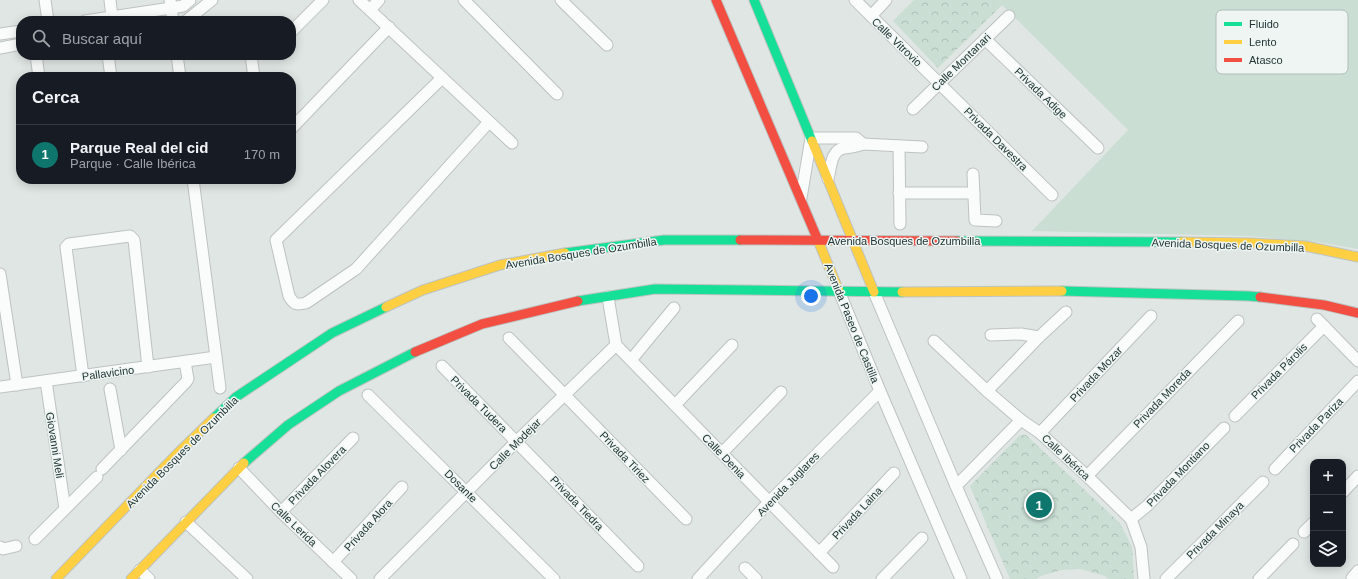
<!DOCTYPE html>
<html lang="es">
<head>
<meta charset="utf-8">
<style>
	:root { --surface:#171b24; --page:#20242c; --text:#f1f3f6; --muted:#9ea1a6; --line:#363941; --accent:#0f766e }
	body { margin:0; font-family:Helvetica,sans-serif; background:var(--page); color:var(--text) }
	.controls { position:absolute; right:12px; bottom:12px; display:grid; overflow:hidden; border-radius:8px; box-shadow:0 2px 10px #0003 }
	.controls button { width:36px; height:36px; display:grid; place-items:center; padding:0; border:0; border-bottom:1px solid var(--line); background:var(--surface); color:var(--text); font:20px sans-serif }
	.you { position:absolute; left:811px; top:296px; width:14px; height:14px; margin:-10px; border:3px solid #fff; border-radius:50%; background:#1a73e8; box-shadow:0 0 0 6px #1a73e833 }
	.badge { display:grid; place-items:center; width:26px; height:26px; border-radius:50%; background:var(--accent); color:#fff; font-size:13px; font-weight:700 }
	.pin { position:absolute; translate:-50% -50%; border:2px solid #fff; box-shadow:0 1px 4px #0006 }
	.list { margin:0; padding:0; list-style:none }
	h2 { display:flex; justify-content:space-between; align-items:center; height:52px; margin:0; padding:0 16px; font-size:17px }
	h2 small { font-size:13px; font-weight:400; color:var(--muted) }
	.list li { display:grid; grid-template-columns:26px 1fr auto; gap:12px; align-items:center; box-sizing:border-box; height:60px; padding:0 16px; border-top:1px solid var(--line) }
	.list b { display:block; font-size:15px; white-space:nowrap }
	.list p { margin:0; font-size:13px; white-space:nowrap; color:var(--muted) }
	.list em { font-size:13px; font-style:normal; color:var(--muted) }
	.icon { flex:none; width:22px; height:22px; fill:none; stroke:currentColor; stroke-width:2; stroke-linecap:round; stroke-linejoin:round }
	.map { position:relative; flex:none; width:1358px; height:579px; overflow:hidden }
	.search { position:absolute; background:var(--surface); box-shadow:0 2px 10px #0003; left:16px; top:16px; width:280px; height:44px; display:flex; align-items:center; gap:10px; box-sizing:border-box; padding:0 14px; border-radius:16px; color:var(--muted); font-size:15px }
	.panel { position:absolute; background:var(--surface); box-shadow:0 2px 10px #0003; left:16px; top:72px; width:280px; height:112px; border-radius:16px }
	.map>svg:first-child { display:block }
</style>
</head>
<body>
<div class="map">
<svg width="1358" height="579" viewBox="0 0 1358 579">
	<defs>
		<pattern id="forest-crowns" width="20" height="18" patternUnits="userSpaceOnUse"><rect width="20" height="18" fill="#caded4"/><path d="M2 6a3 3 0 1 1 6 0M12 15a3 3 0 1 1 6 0" fill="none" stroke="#adbfb7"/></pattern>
	</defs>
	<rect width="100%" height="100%" fill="#e0e6e4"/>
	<path fill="#caded4" d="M997 0H1358V249L1317 242 1248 236 1032 231 1128 130Z"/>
	<g fill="url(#forest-crowns)">
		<path d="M914 0H997L1002 5 938 68 893 21Z"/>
		<path d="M1020 435H1026L1120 523 1132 547 1134 579H1109L1105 576 1080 569 1061 570 1041 576 1036 579H1010L970 486Z"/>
	</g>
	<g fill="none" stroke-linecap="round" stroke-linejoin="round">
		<defs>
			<g id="street">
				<path d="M45 0 48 21"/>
				<path d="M110 0 112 17"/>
				<path d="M170 0 173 21"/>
				<path d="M359 0 512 143"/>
				<path d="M464 0 557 94"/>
				<path d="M561 0 607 45"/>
				<path d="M855 0 1052 195"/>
				<path d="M370 10 379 0"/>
				<path d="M871 16 886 0"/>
				<path d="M85 21 171 8 183 6 190 0"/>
				<path d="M186 21 212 0"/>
				<path d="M291 32 323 0"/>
				<path d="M0 34 21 31"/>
				<path d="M985 39 1098 148"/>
				<path d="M0 48 21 44"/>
				<path d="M36 55 39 77"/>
				<path d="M108 55 111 77"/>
				<path d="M177 55 180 77"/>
				<path d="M251 55 254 77"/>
				<path d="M442 78 276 240 289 296C294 305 297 305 306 303L356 269 489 122"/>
				<path d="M913 109 1009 16"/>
				<path d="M291 129 389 27"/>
				<path d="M899 146 900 224"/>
				<path d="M973 174 975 220 996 221"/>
				<path d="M193 179 220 388"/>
				<path d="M828 179C831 167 831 150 844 148 851 147 856 147 863 144L922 147"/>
				<path d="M899 193H974"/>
				<path d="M801 198 811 138H856L863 144"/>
				<path d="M0 274 17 385"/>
				<path d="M839 291 880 391 961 579"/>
				<path d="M874 292 956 486 997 579"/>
				<path d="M608 297 616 345"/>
				<path d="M1317 319 1358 361"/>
				<path d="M991 335 1021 334 1039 337"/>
				<path d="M509 338 686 519"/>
				<path d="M934 341 987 391 1021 420 1040 433 1087 476 1131 519 1141 547 1144 579"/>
				<path d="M616 345 833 567"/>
				<path d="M631 360 674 308"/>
				<path d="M442 366 638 566"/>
				<path d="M83 376 66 247 69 244 130 236 134 240 148 367"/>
				<path d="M46 381 65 509"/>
				<path d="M0 387 216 357"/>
				<path d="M110 389 121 450"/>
				<path d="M987 391 1039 337 1066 312"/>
				<path d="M368 395 554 579"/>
				<path d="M675 405 732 345"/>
				<path d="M1235 416 1324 326"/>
				<path d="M1040 433 1151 316"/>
				<path d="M722 453 781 392"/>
				<path d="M239 468 281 512 351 579"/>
				<path d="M102 469 186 382 188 379 185 362"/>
				<path d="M1275 469 1358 381"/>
				<path d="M1087 476 1238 321"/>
				<path d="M956 486 1021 420"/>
				<path d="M1343 492 1358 476"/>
				<path d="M281 512 353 438"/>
				<path d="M1131 519 1147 506 1224 428"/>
				<path d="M186 522 247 579"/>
				<path d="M1304 532 1313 523"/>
				<path d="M35 539 97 477"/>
				<path d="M0 547 3 549 16 546"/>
				<path d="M819 553 894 473"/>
				<path d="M333 562 402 487"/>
				<path d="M745 568 756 579"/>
				<path d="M140 570 149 579"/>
				<path d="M1352 578 1358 571"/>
				<path d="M380 579 517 441 616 345"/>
				<path d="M698 579 769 502 880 391"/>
				<path d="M882 579 922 538"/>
				<path d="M1166 579 1263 482"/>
				<path d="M1259 579 1293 544"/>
			</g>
			<g id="fast">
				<path d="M754 0 812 141"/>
				<path d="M957 241 1181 242"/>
				<path d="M565 253 664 240H740"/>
				<path d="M1062 291 1248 296 1260 297"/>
				<path d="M578 301 655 289 902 292"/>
				<path d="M214 418 236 397 332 333 386 307"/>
				<path d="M244 463 288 425 339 391 415 352"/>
			</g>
			<g id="slow">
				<path d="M812 141 874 292"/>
				<path d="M817 238 839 291"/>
				<path d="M1181 242 1251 243 1305 246 1358 257"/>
				<path d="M902 292 1062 291"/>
				<path d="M386 307 423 290 500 265 565 253"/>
				<path d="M56 579 177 454 214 418"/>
				<path d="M131 579 244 463"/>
			</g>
			<g id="jam">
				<path d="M716 0 817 238"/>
				<path d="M740 240 957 241"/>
				<path d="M1260 297 1324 305 1358 313"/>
				<path d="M415 352 482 324 578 301"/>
			</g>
		</defs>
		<use href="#street" stroke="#bdc3c1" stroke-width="13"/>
		<use href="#fast" stroke="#bdc3c1" stroke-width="11"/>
		<use href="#slow" stroke="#bdc3c1" stroke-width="11"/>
		<use href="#jam" stroke="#bdc3c1" stroke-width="11"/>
		<use href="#street" stroke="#fafbfb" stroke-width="11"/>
		<use href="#fast" stroke="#16e098" stroke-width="9"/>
		<use href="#slow" stroke="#ffcf43" stroke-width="9"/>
		<use href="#jam" stroke="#f24e42" stroke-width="9"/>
	</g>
	<g text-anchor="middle" stroke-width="3" stroke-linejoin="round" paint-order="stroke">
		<g font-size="11" fill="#213634" stroke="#eef5f3">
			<text transform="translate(897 42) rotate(44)" y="4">Calle Vitrovio</text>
			<text transform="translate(961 62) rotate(-44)" y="4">Calle Montanari</text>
			<text transform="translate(1041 93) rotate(44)" y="4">Privada Adige</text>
			<text transform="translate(996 139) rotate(45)" y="4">Privada Davestra</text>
			<text x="904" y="245">Avenida Bosques de Ozumbilla</text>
			<text transform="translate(1228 245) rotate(2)" y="4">Avenida Bosques de Ozumbilla</text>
			<text transform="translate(581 253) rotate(-9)" y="4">Avenida Bosques de Ozumbilla</text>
			<text transform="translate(852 323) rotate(68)" y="4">Avenida Paseo de Castilla</text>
			<text transform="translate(1279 371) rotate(-45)" y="4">Privada Párolis</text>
			<text transform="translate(108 373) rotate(-8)" y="4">Pallavicino</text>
			<text transform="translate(1096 374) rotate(-47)" y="4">Privada Mozar</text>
			<text transform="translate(1162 398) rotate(-46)" y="4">Privada Moreda</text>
			<text transform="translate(479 404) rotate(45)" y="4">Privada Tudera</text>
			<text transform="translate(1316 425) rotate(-46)" y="4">Privada Pariza</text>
			<text transform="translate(515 444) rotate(-45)" y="4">Calle Modejar</text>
			<text transform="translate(55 445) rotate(81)" y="4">Giovanni Meli</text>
			<text transform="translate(182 452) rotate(-45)" y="4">Avenida Bosques de Ozumbilla</text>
			<text transform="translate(724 456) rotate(46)" y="4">Calle Denia</text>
			<text transform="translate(625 457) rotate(46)" y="4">Privada Tiriez</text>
			<text transform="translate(1066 457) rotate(43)" y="4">Calle Ibérica</text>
			<text transform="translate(1178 474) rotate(-46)" y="4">Privada Montiano</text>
			<text transform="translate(317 475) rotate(-46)" y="4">Privada Alovera</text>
			<text transform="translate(788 484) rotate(-46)" y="4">Avenida Juglares</text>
			<text transform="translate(461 486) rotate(45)" y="4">Dosante</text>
			<text transform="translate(577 503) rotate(46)" y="4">Privada Tiedra</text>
			<text transform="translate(857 513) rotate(-47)" y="4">Privada Laina</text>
			<text transform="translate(294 524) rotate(44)" y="4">Calle Lerida</text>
			<text transform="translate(368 525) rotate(-48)" y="4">Privada Alora</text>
			<text transform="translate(1215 530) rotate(-45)" y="4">Privada Minaya</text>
		</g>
	</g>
	<rect x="1216" y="10" width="132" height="64" rx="6" fill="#eef5f3" stroke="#b0bcba" stroke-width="1"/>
	<rect x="1224" y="22" width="18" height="4" fill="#16e098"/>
	<rect x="1224" y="40" width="18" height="4" fill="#ffcf43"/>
	<rect x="1224" y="58" width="18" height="4" fill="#f24e42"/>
	<g font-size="11" fill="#213634">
		<text x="1249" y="28">Fluido</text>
		<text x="1249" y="46">Lento</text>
		<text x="1249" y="64">Atasco</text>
	</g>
</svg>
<div class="controls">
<button>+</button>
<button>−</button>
<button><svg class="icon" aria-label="layers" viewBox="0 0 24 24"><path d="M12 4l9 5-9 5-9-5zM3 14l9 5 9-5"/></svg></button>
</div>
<div class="you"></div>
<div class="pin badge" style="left:1039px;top:505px">1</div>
<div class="search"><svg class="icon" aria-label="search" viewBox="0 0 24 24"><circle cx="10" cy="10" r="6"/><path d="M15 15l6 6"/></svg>Buscar aquí</div>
<section class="panel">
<h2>Cerca<small></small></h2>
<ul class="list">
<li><span class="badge">1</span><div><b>Parque Real del cid</b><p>Parque · Calle Ibérica</p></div><em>170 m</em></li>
</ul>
</section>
</div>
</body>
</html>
